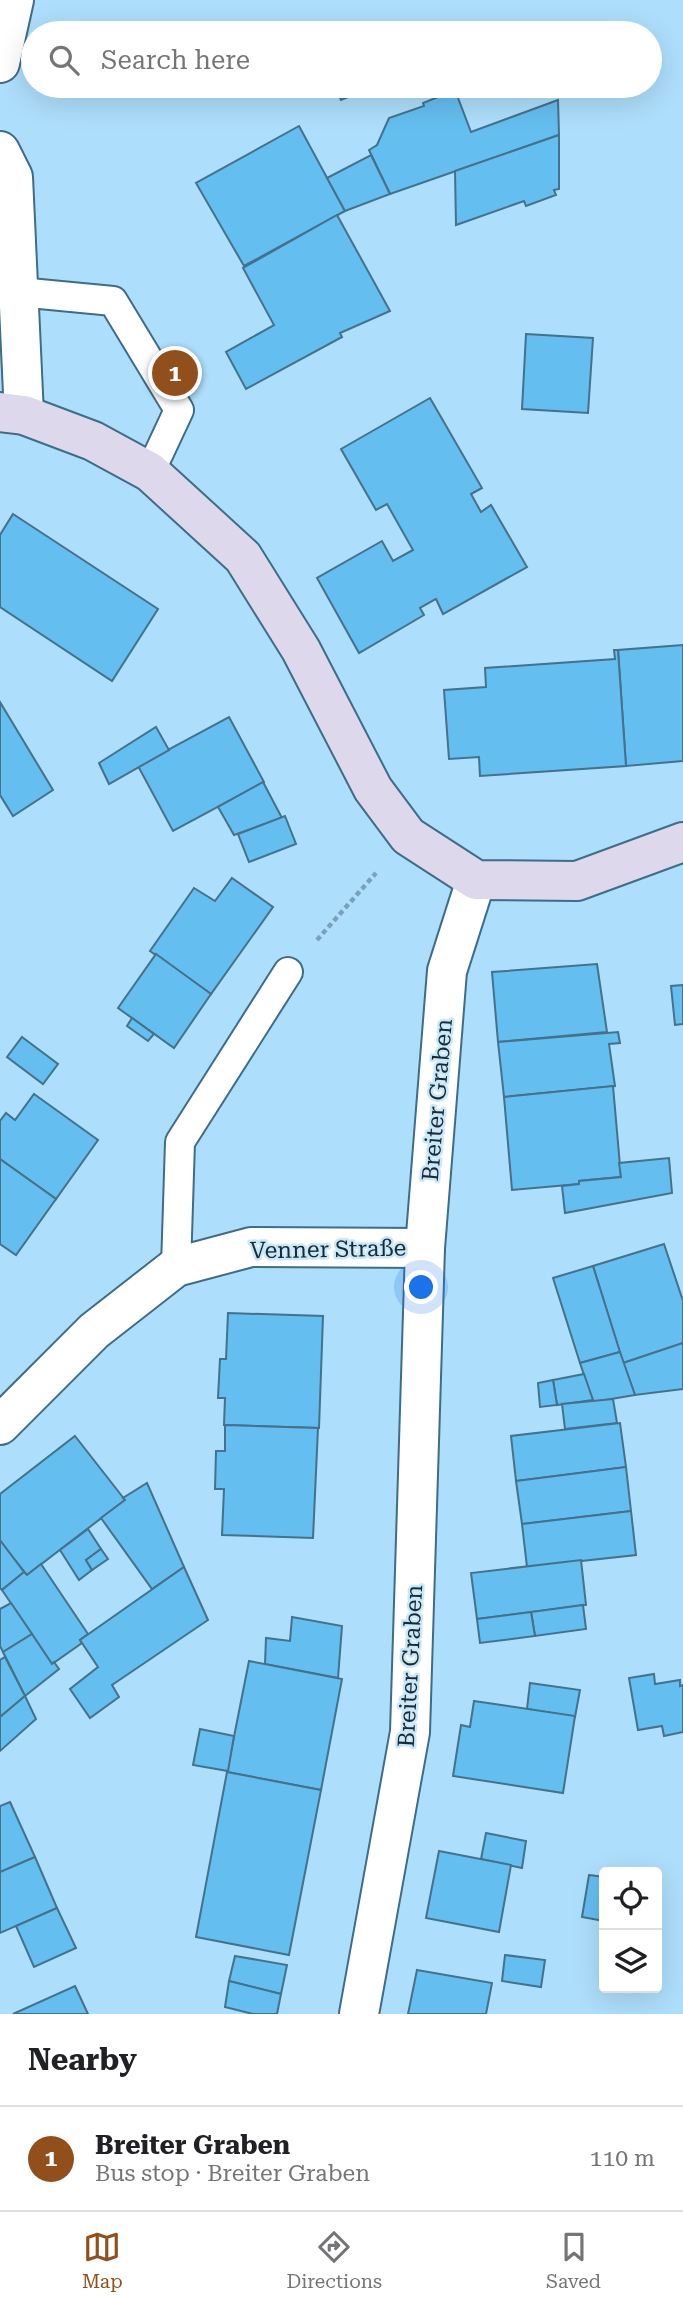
<!DOCTYPE html>
<html lang="en">
<head>
<meta charset="utf-8">
<style>
	:root { --surface:#fff; --page:#f2f2f2; --text:#202124; --muted:#757577; --line:#e0e0e0; --accent:#91501b }
	body { margin:0; font-family:"Roboto Serif",serif; background:var(--page); color:var(--text) }
	.controls { position:absolute; right:21px; bottom:21px; display:grid; overflow:hidden; border-radius:7px; box-shadow:0 7px 28px #0002 }
	.controls button { width:63px; height:63px; display:grid; place-items:center; padding:0; border:0; border-bottom:2px solid var(--line); background:var(--surface); color:var(--text); font:35px sans-serif }
	.you { position:absolute; left:422px; top:1288px; width:24px; height:24px; margin:-18px; border:5px solid #fff; border-radius:50%; background:#1a73e8; box-shadow:0 0 0 10px #1a73e833 }
	.badge { display:grid; place-items:center; width:46px; height:46px; border-radius:50%; background:var(--accent); color:#fff; font-size:23px; font-weight:700 }
	.pin { position:absolute; translate:-50% -50%; border:4px solid #fff; box-shadow:0 2px 7px #0006 }
	.list { margin:0; padding:0; list-style:none }
	h2 { display:flex; justify-content:space-between; align-items:center; height:91px; margin:0; padding:0 28px; font-size:30px }
	h2 small { font-size:23px; font-weight:400; color:var(--muted) }
	.list li { display:grid; grid-template-columns:46px 1fr auto; gap:21px; align-items:center; box-sizing:border-box; height:105px; padding:0 28px; border-top:2px solid var(--line) }
	.list b { display:block; font-size:26px; white-space:nowrap }
	.list p { margin:0; font-size:23px; white-space:nowrap; color:var(--muted) }
	.list em { font-size:23px; font-style:normal; color:var(--muted) }
	.icon { flex:none; width:38px; height:38px; fill:none; stroke:currentColor; stroke-width:2; stroke-linecap:round; stroke-linejoin:round }
	.map { position:relative; flex:none; width:683px; height:2014px; overflow:hidden }
	.search { position:absolute; background:var(--surface); box-shadow:0 7px 28px #0002; left:21px; right:21px; top:21px; height:77px; display:flex; align-items:center; gap:18px; box-sizing:border-box; padding:0 24px; border-radius:38px; color:var(--muted); font-size:26px }
	.sheet { height:196px; background:var(--surface) }
	nav { display:flex; justify-content:space-around; align-items:center; box-sizing:border-box; height:98px; border-top:2px solid var(--line); background:var(--surface); font-size:19px; color:var(--muted) }
	nav a { display:grid; justify-items:center; gap:4px }
	nav .on { color:var(--accent) }
	.map>svg:first-child { display:block }
</style>
</head>
<body>
<div class="map">
<svg width="683" height="2014" viewBox="0 0 683 2014">
	<rect width="100%" height="100%" fill="#addefb"/>
	<g fill="#64bef0" stroke="#44718b" stroke-width="2">
		<path d="M335 86H375L341 100Z"/>
		<path d="M455 90 471 132 558 100 559 135 390 194 369 150 377 145 389 118 424 106 423 103Z"/>
		<path d="M299 126 345 211 244 266 196 183Z"/>
		<path d="M559 135V189L554 190 556 195 526 206 524 201 456 225 455 171Z"/>
		<path d="M371 155 390 194 345 211 327 178Z"/>
		<path d="M337 215 390 311 340 333 342 337 246 389 226 352 274 325 243 268Z"/>
		<path d="M526 334 593 338 588 413 522 409Z"/>
		<path d="M430 398 482 488 471 494 481 512 491 505 527 567 443 614 436 599 420 608 424 615 359 653 317 578 382 541 393 561 413 550 387 504 376 510 341 449Z"/>
		<path d="M13 514 158 609 112 681 0 607V535Z"/>
		<path d="M683 645V761L626 766 618 650Z"/>
		<path d="M614 650H618L626 766 480 776 479 757 449 759 444 690 486 687 485 668 615 659Z"/>
		<path d="M0 702 53 790 13 816 0 795Z"/>
		<path d="M229 717 264 782 173 831 138 766Z"/>
		<path d="M156 727 169 750 109 784 99 763Z"/>
		<path d="M263 782 282 818 234 835 218 807Z"/>
		<path d="M285 816 296 844 249 862 238 834Z"/>
		<path d="M232 878 273 907 211 994 150 951 194 888 215 901Z"/>
		<path d="M156 954 211 994 174 1048 118 1008Z"/>
		<path d="M597 964 607 1032 498 1042 492 972Z"/>
		<path d="M683 985V1024L675 1025 671 986Z"/>
		<path d="M132 1018 154 1034 148 1041 127 1026Z"/>
		<path d="M618 1032 620 1043 609 1044 615 1086 504 1097 498 1042Z"/>
		<path d="M22 1037 58 1064 43 1084 7 1057Z"/>
		<path d="M613 1086 621 1177 579 1181V1184L512 1190 504 1097Z"/>
		<path d="M34 1094 98 1140 56 1199 0 1159V1121L6 1113 15 1120Z"/>
		<path d="M669 1158 672 1193 565 1213 562 1186 579 1184V1181L621 1177 619 1163Z"/>
		<path d="M0 1159 56 1199 16 1255 0 1244Z"/>
		<path d="M664 1244 683 1301V1343L623 1363 593 1266Z"/>
		<path d="M593 1266 620 1352 580 1363 553 1278Z"/>
		<path d="M228 1313 323 1316 319 1428 224 1425 225 1398H218L220 1359H226Z"/>
		<path d="M683 1343V1389L635 1395 623 1363Z"/>
		<path d="M620 1352 635 1395 593 1402 580 1363Z"/>
		<path d="M584 1374 593 1400 557 1405 553 1380Z"/>
		<path d="M553 1380 557 1405 540 1407 538 1383Z"/>
		<path d="M613 1399 617 1423 565 1429 562 1404Z"/>
		<path d="M620 1423 626 1467 516 1481 511 1436Z"/>
		<path d="M225 1425 318 1428 313 1538 222 1535 224 1489H215L216 1451H225Z"/>
		<path d="M75 1436 125 1500 27 1575 0 1541V1494Z"/>
		<path d="M626 1467 631 1511 522 1524 516 1481Z"/>
		<path d="M147 1483 184 1567 152 1589 101 1518 125 1500 123 1498Z"/>
		<path d="M631 1511 636 1555 527 1567 522 1524Z"/>
		<path d="M88 1529 101 1549 86 1560 92 1570 79 1580 60 1550Z"/>
		<path d="M0 1540 24 1572 2 1590 0 1588Z"/>
		<path d="M101 1549 108 1559 92 1570 86 1560Z"/>
		<path d="M581 1560 586 1605 477 1619 471 1573Z"/>
		<path d="M41 1564 88 1634 80 1640 82 1643 52 1664 2 1590 24 1572 27 1575Z"/>
		<path d="M184 1567 208 1620 112 1685 119 1697 90 1718 70 1689 98 1667 80 1640Z"/>
		<path d="M11 1603 32 1634 3 1652 0 1646V1609Z"/>
		<path d="M583 1605 586 1629 535 1636 531 1612Z"/>
		<path d="M531 1612 535 1636 480 1643 477 1619Z"/>
		<path d="M292 1617 342 1626 338 1678 265 1664 266 1638 290 1641Z"/>
		<path d="M32 1634 52 1664 54 1662 59 1669 25 1696 3 1652Z"/>
		<path d="M5 1657 25 1696 0 1717V1660Z"/>
		<path d="M249 1661 342 1679 321 1790 227 1772Z"/>
		<path d="M654 1674 655 1684 680 1680V1686L683 1685V1732L664 1736 662 1726 638 1730 629 1678Z"/>
		<path d="M530 1683 580 1690 575 1717 527 1709Z"/>
		<path d="M25 1696 36 1719 0 1751V1717Z"/>
		<path d="M474 1701 575 1716 563 1793 453 1776 461 1725 470 1727Z"/>
		<path d="M200 1729 234 1736 228 1771 193 1765Z"/>
		<path d="M227 1772 321 1790 289 1955 196 1937Z"/>
		<path d="M10 1802 35 1857 0 1872V1806Z"/>
		<path d="M486 1833 526 1841 522 1868 481 1859Z"/>
		<path d="M439 1851 511 1865 499 1932 426 1918Z"/>
		<path d="M35 1857 57 1908 0 1933V1872Z"/>
		<path d="M589 1875 604 1877V1921L582 1917Z"/>
		<path d="M57 1908 76 1948 34 1967 16 1926Z"/>
		<path d="M505 1955 545 1960 541 1987 502 1981Z"/>
		<path d="M235 1956 287 1965 281 1994 229 1981Z"/>
		<path d="M417 1970 492 1983 486 2014H408Z"/>
		<path d="M229 1981 281 1994 277 2014H253L225 2007Z"/>
		<path d="M75 1986 88 2014H13Z"/>
	</g>
	<g fill="none" stroke-linecap="round" stroke-linejoin="round">
		<defs>
			<g id="lane">
				<path d="M19 292 113 301 179 410 150 472"/>
				<path d="M176 1267 180 1142 288 972"/>
			</g>
			<g id="street">
				<path d="M0 63 14 0"/>
				<path d="M0 151 13 177 24 415"/>
				<path d="M0 1425 94 1331 176 1267 251 1247 425 1248"/>
				<path d="M359 2014 410 1732 425 1248 447 971 476 880"/>
			</g>
			<path id="secondary" d="M0 412 24 415 93 441 150 472 243 557 301 650 373 789 408 836 476 880 577 881 683 842"/>
		</defs>
		<use href="#lane" stroke="#3f6c86" stroke-width="32"/>
		<use href="#street" stroke="#3f6c86" stroke-width="42"/>
		<use href="#secondary" stroke="#3f6c86" stroke-width="42"/>
		<path stroke="#7aa1b8" stroke-width="4.5" stroke-dasharray="5 3.5" stroke-linecap="butt" d="M317 940 376 873"/>
		<use href="#lane" stroke="#fff" stroke-width="28"/>
		<use href="#street" stroke="#fff" stroke-width="38"/>
		<use href="#secondary" stroke="#ddd8ec" stroke-width="38"/>
	</g>
	<g text-anchor="middle" stroke-width="5" stroke-linejoin="round" paint-order="stroke">
		<g font-size="23" fill="#172b36" stroke="#cbe8f9">
			<text transform="translate(437 1100) rotate(-85)" y="8">Breiter Graben</text>
			<text transform="translate(328 1249) rotate(-1)" y="8">Venner Straße</text>
			<text transform="translate(410 1666) rotate(-87)" y="8">Breiter Graben</text>
		</g>
	</g>
</svg>
<div class="controls">
<button><svg class="icon" aria-label="locate" viewBox="0 0 24 24"><circle cx="12" cy="12" r="6"/><path d="M12 2v4M12 18v4M2 12h4M18 12h4"/></svg></button>
<button><svg class="icon" aria-label="layers" viewBox="0 0 24 24"><path d="M12 4l9 5-9 5-9-5zM3 14l9 5 9-5"/></svg></button>
</div>
<div class="you"></div>
<div class="pin badge" style="left:175px;top:373px">1</div>
<div class="search"><svg class="icon" aria-label="search" viewBox="0 0 24 24"><circle cx="10" cy="10" r="6"/><path d="M15 15l6 6"/></svg>Search here</div>
</div>
<section class="sheet">
<h2>Nearby<small></small></h2>
<ul class="list">
<li><span class="badge">1</span><div><b>Breiter Graben</b><p>Bus stop · Breiter Graben</p></div><em>110 m</em></li>
</ul>
</section>
<nav>
<a class="on"><svg class="icon" aria-label="map" viewBox="0 0 24 24"><path d="M3 6l6-2 6 2 6-2v14l-6 2-6-2-6 2zM9 4v14M15 6v14"/></svg>Map</a>
<a><svg class="icon" aria-label="directions" viewBox="0 0 24 24"><path d="M12 3l9 9-9 9-9-9zM9 14v-3h6M13 9l2 2-2 2"/></svg>Directions</a>
<a><svg class="icon" aria-label="saved" viewBox="0 0 24 24"><path d="M7 4h10v16l-5-4-5 4z"/></svg>Saved</a>
</nav>
</body>
</html>
